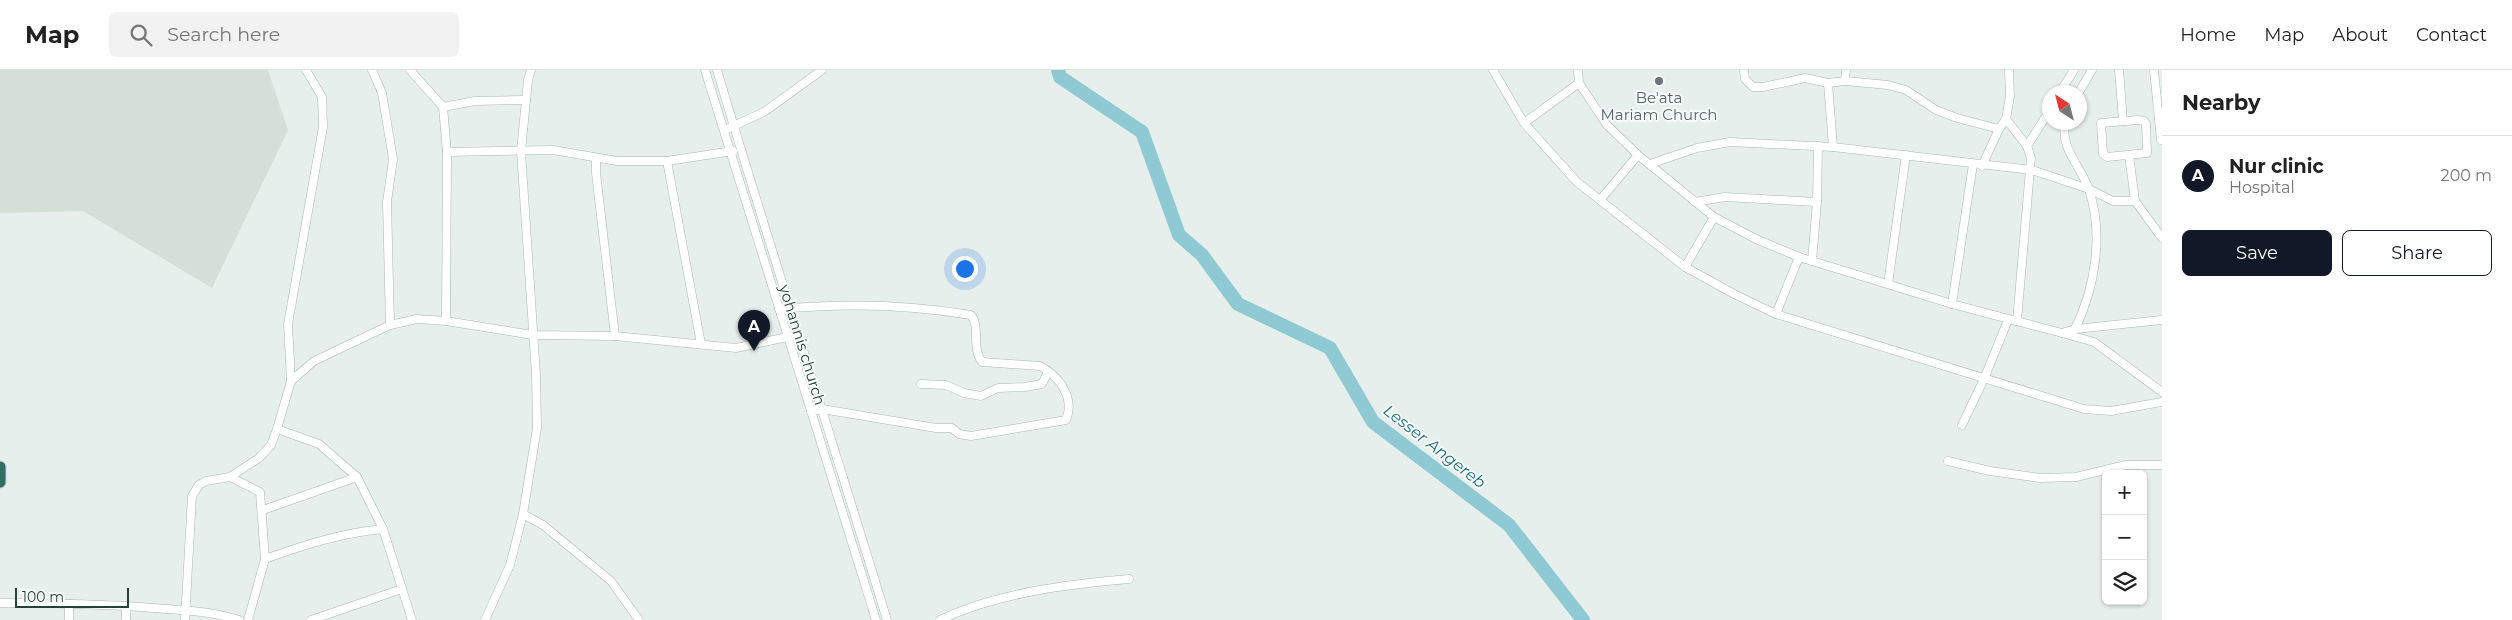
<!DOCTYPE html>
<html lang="en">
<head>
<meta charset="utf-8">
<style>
	:root { --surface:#fff; --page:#f2f2f2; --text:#222; --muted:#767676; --line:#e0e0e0; --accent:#111827 }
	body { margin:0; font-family:Montserrat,sans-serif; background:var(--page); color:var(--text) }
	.controls { position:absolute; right:15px; bottom:15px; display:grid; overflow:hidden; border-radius:8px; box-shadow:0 1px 4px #0004 }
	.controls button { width:45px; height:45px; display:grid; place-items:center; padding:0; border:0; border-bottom:1px solid var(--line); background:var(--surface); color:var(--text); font:25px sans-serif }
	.compass { position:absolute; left:2042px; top:15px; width:45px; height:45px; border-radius:50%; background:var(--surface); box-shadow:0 1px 4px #0004; rotate:324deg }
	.scale { position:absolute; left:15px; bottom:12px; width:114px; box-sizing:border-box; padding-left:5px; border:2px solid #24423a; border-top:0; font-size:14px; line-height:18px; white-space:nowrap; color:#24423a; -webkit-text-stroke:4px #f7fbf9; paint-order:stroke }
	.you { position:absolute; left:964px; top:198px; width:18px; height:18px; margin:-12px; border:4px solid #fff; border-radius:50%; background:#1a73e8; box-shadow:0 0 0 8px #1a73e833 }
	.badge { display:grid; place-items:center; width:32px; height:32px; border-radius:50%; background:var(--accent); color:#fff; font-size:16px; font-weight:700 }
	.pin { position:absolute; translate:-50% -41px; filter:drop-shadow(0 1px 2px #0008) }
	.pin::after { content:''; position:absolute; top:26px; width:18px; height:15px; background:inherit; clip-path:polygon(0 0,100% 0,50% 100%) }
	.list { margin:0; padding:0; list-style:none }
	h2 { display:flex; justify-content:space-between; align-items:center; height:65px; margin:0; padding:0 20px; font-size:21px }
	h2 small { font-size:16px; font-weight:400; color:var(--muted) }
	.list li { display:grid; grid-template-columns:32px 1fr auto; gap:15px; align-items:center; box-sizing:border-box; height:80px; padding:0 20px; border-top:1px solid var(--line) }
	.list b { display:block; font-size:19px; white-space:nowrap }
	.list p { margin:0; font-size:16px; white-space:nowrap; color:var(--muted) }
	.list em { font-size:16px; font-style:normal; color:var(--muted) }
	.actions { display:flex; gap:10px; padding:15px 20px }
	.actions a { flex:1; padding:11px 0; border:1px solid var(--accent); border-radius:8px; text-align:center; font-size:18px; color:var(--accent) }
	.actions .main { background:var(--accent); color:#fff }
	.icon { flex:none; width:28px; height:28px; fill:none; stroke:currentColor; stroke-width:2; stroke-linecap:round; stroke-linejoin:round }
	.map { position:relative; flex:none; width:2162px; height:550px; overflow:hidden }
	header { display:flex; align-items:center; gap:30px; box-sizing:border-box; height:70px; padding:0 25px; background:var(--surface); border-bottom:1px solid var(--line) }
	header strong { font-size:24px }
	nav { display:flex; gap:28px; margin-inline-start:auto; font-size:18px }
	.search { width:350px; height:45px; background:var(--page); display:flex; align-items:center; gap:12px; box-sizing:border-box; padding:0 18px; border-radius:8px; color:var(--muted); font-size:19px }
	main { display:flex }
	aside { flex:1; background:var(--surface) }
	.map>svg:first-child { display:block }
</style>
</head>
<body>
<header>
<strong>Map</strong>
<div class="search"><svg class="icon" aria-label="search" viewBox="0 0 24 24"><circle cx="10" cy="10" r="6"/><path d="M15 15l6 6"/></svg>Search here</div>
<nav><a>Home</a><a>Map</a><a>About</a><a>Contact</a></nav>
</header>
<main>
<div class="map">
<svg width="2162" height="550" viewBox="0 0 2162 550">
	<rect width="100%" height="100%" fill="#e6efeb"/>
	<path fill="#d4dfda" d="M0 0H268L288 60 212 218 83 141 0 143Z"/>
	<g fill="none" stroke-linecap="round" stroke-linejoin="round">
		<path stroke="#8ec9d4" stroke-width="14" d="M1058 0 1060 7 1142 62 1179 165 1202 185 1238 234 1330 278 1373 352 1509 455 1583 550"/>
		<defs>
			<g id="minor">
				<path d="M372 0 382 23 393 89 387 132 390 255"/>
				<path d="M410 0 443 37 447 82 446 251"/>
				<path d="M705 0 876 550"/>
				<path d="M717 0C772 184 831 366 887 550"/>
				<path d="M1493 0 1524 53 1577 112 1685 197 1736 225 1776 244 2084 339 2111 341 2162 332"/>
				<path d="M1578 0 1579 13 1607 55 1638 85 1714 147 1756 169 1799 187 1952 234 2062 263 2075 259 2162 250"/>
				<path d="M1744 0 1745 9 1753 17H1763L1805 8 1828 13 1845 11 1888 15 1906 20 1936 40 1957 48 1999 59"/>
				<path d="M2119 0 2123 51"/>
				<path d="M2154 0 2161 70"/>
				<path d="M1845 11 1846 0"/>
				<path d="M1828 13 1833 77"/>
				<path d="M2060 22 2074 0"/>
				<path d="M2079 22 2092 0"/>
				<path d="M443 37 475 31 526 30"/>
				<path d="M2006 49 2027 76 2031 88 2017 251"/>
				<path d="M2138 50 2144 51 2146 54 2147 83 2107 87 2103 84 2101 53Z"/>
				<path d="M2065 52C2060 80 2081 95 2089 120 2104 164 2095 218 2075 259"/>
				<path d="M1524 53 1579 13"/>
				<path d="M729 58 764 42 822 0"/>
				<path d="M2027 76 2050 40"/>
				<path d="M447 82 553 80 617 91H667L733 81"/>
				<path d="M2129 85 2135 131 2162 168"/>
				<path d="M596 89V103L615 266"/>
				<path d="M667 91 701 274"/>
				<path d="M1650 94 1697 78 1730 72 1833 77 2032 100 2089 119 2113 131H2135"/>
				<path d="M1982 96 1999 59 2006 49 2010 26 2009 0"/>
				<path d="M1600 130 1638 85"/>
				<path d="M1695 132 1725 127 1817 132"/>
				<path d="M1812 191 1817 132 1818 76"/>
				<path d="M1685 197 1714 147"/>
				<path d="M1888 214 1906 85"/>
				<path d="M1952 234 1973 94"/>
				<path d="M779 239C843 233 907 234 971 245 981 257 971 278 982 292L1040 296C1060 306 1075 329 1066 350L971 366 959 364 952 358H936L822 339 811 341"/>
				<path d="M1776 244 1799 187"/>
				<path d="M2062 263 2094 272 2162 322"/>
				<path d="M291 311 314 291 390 255 417 249 446 251 533 265 615 266 736 278 792 266"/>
				<path d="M921 314 946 315 964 323 981 326 998 318 1025 317 1042 314 1048 302"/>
				<path d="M1962 355 1984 309 2008 250"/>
				<path d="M277 359 319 374 357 407 383 459 412 550"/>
				<path d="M1948 391 1990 401 2040 408 2076 407 2126 395H2162"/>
				<path d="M230 407 260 422 265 489 248 550"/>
				<path d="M263 440 357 407"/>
				<path d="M523 444 543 455 611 511 639 550"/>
				<path d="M265 489C304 475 341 463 383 459"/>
				<path d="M0 533C51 533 102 534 153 538 182 540 211 541 239 550"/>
				<path d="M126 536V550"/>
				<path d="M69 550V534"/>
				<path d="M185 550 192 426 199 415 206 411 230 407 259 388 271 375 277 359 291 311 288 254 323 57 322 27 306 0"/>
				<path d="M311 550 402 519"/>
				<path d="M485 550 510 495 523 444 537 358 536 305 521 81 528 10 531 0"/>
				<path d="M940 550C996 523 1069 514 1129 509"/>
			</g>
			<path id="highway" d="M0 397V412"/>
		</defs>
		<use href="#minor" stroke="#a8b8b2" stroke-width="9"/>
		<use href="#highway" stroke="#c2cac8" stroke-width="13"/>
		<use href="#minor" stroke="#fff" stroke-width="8"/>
		<use href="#highway" stroke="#2f6f62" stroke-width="11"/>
	</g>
	<circle fill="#6b7280" stroke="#f7fbf9" stroke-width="2" cx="1659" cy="11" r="5"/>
	<g text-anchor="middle" stroke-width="4" stroke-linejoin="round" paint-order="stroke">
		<g font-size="15" fill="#5b616d" stroke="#f7fbf9">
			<text x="1659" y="33">Be'ata<tspan x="1659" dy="17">Mariam Church</tspan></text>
		</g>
		<g font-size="15" fill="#24423a" stroke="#f7fbf9">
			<text transform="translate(802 275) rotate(73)" y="5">yohannis church</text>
		</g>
		<g font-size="16" font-style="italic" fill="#1c6f80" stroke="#f7fbf9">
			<text transform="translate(1435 376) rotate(38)" y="6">Lesser Angereb</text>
		</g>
	</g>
</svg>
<div class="controls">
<button>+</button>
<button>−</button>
<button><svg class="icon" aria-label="layers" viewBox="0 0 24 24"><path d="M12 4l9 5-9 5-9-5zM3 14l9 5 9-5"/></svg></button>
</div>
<svg class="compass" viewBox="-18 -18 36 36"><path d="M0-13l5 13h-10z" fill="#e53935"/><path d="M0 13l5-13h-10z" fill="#767676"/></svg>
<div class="scale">100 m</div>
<div class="you"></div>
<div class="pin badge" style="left:754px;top:281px">A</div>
</div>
<aside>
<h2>Nearby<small></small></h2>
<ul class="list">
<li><span class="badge">A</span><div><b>Nur clinic</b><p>Hospital</p></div><em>200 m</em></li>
</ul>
<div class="actions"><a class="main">Save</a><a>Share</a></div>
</aside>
</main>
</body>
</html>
